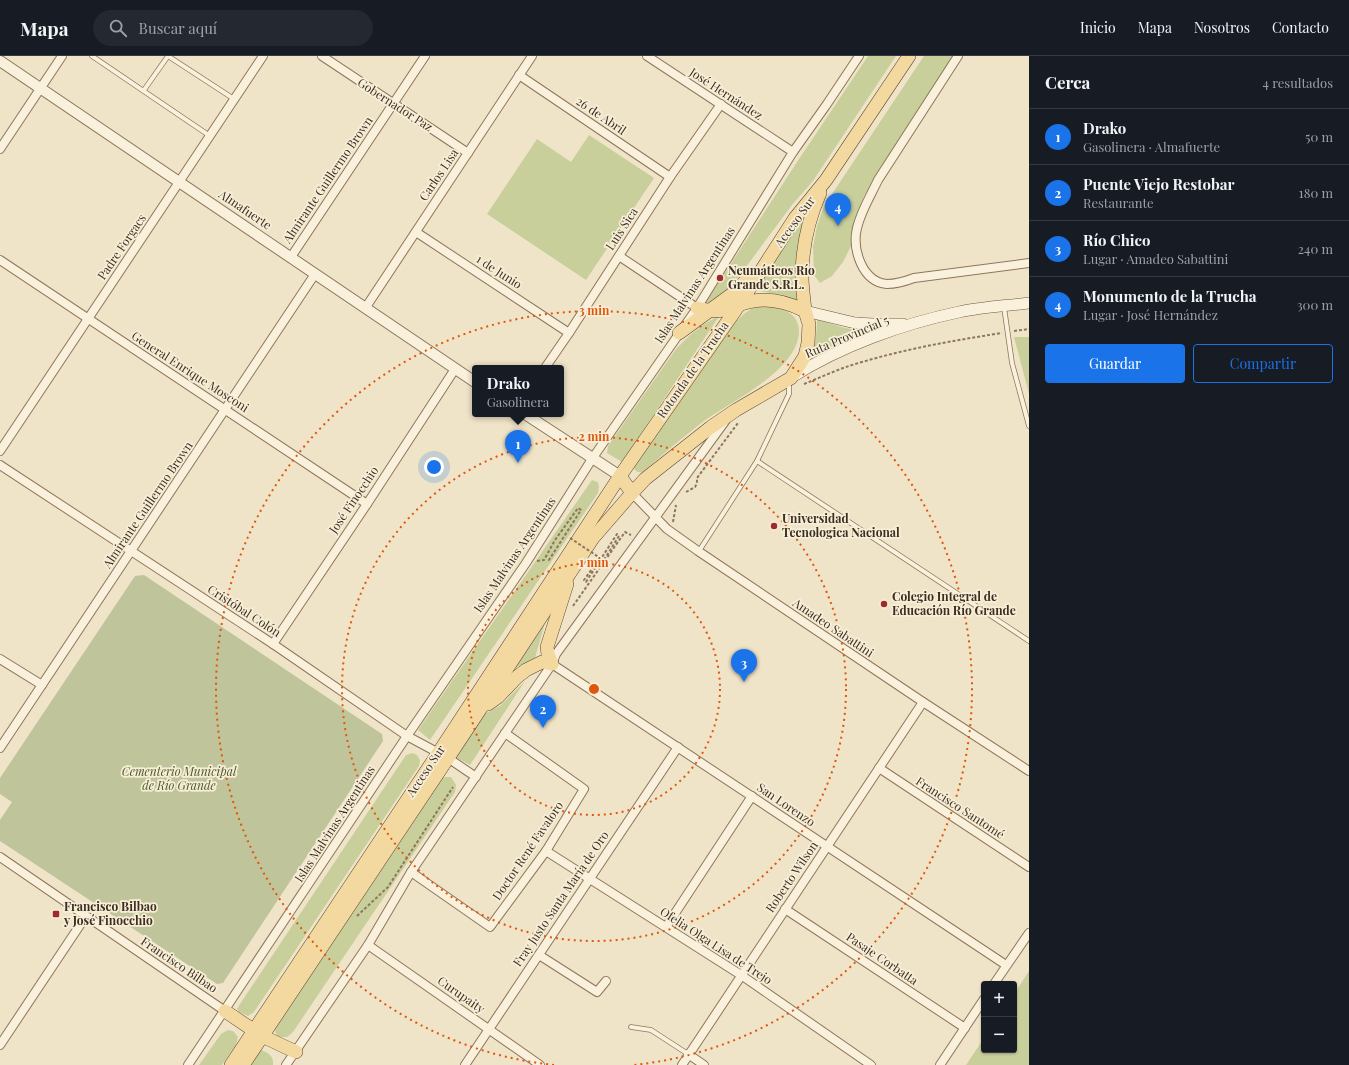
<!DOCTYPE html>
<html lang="es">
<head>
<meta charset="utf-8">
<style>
	:root { --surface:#171b24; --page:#242831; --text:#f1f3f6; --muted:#9ea1a6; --line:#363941; --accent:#1a73e8 }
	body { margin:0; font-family:"Playfair Display",serif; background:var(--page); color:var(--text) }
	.controls { position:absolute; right:12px; bottom:12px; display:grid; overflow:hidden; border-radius:4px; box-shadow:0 1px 3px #0004 }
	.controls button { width:36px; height:36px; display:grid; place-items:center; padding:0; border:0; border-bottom:1px solid var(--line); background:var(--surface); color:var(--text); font:20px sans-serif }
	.you { position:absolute; left:434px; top:411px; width:14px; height:14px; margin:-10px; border:3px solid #fff; border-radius:50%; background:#1a73e8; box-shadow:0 0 0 6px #1a73e833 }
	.badge { display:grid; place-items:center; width:26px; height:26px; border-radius:50%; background:var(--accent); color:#fff; font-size:13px; font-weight:700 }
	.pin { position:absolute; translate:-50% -33px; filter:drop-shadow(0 1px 2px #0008) }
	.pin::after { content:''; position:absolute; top:21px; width:14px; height:12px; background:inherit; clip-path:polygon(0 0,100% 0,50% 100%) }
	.popup { position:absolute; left:472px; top:309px; width:92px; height:52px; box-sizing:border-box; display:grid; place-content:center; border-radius:4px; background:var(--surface); filter:drop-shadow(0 1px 3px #0005); font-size:13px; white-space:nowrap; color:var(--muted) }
	.popup b { font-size:15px; color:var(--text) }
	.popup::after { content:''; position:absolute; left:50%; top:100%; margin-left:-8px; border:8px solid transparent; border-top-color:var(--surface) }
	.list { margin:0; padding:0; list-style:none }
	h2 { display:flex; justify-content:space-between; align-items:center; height:52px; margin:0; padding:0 16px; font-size:17px }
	h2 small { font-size:13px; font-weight:400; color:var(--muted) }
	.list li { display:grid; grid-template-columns:26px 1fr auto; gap:12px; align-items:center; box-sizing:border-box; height:56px; padding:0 16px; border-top:1px solid var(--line) }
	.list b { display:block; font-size:15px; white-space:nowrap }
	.list p { margin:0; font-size:13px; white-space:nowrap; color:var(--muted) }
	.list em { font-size:13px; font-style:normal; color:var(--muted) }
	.actions { display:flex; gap:8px; padding:12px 16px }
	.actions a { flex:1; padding:9px 0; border:1px solid var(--accent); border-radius:4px; text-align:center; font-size:14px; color:var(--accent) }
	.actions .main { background:var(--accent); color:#fff }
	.icon { flex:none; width:22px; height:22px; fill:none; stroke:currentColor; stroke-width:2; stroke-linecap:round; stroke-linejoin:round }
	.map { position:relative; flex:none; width:1029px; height:1009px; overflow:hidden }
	header { display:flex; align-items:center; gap:24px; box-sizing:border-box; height:56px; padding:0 20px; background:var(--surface); border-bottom:1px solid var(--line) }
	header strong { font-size:19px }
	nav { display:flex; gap:22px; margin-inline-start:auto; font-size:14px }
	.search { width:280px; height:36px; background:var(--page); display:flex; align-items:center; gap:10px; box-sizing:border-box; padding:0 14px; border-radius:22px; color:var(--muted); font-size:15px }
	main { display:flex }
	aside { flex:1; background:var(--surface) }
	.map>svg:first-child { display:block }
</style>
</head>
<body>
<header>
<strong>Mapa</strong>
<div class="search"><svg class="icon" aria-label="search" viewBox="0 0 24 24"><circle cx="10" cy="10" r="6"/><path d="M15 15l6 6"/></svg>Buscar aquí</div>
<nav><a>Inicio</a><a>Mapa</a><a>Nosotros</a><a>Contacto</a></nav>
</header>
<main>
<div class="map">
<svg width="1029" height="1009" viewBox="0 0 1029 1009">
	<rect width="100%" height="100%" fill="#f0e4c8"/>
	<g fill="#c9cf9b">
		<path d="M868 0H896L813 125 792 149 734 227 711 248 704 249 799 103Z"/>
		<path d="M924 0H953L864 140 854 165 852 188 843 206 832 220 820 227 814 219 813 191 817 170 824 150Z"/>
		<path d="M589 79 654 122 586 224 487 158 537 83 571 106Z"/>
		<path d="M813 148 799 246 788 240 754 234Z"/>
		<path d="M765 249C780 252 797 255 799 273 801 313 732 345 704 365 683 381 663 398 643 416 636 417 633 414 634 408L734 268C743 257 751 251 765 249Z"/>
		<path d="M720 259 622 406 607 397 608 390 676 293 690 279 704 268Z"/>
		<path d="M817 262C834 270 850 274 869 275L808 302C816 290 817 276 817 262Z"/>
		<path d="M1014 281H1029V338Z"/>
		<path d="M592 424 598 426 599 431 598 437 430 684 418 674Z"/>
		<path d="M547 560 535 602 511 614Z"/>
		<path d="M525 625 470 709 457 702 483 659 501 649Z"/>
		<path d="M412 697 417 699 420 704 419 710 254 956 248 960 239 956 237 953 240 948 406 699Z"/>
		<path d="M444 721H451L456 729 455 736 293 976 287 981H277L275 975 276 967 439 724Z"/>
		<path d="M1029 915V1009H966L984 982V994H1014V938Z"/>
		<path d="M228 974 233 975 238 981 236 989 222 1009H199L221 978Z"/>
		<path d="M259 993C268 997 274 999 273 1009H248Z"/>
	</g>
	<path fill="#bfc49a" d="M144 519 382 678 383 685 223 927 217 928 0 785V764L12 746 0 738V722L135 520Z"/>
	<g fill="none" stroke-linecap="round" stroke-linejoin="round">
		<defs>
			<g id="service">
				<path d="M92 0 210 80"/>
				<path d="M168 0 234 43"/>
				<path d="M144 34 168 0"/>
				<path d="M1004 251 1012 307 1029 370"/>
				<path d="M757 405 1029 585"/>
				<path d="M699 495 757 405 789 338V326"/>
				<path d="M631 971 651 974 688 998"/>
			</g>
			<g id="minor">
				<path d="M322 0 468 97"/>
				<path d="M647 0 793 96"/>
				<path d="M958 0 878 124C871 139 861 155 857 172 852 193 862 226 887 228 897 228 906 225 914 222L1029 207"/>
				<path d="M519 19 670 121"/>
				<path d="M0 93 62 0"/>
				<path d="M416 176 569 277"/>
				<path d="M619 200 697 252"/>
				<path d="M291 201 425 0"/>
				<path d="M0 204 367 448"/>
				<path d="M366 251 532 0"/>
				<path d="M545 312 569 277 670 121 721 48"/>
				<path d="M0 395 263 0"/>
				<path d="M0 409 273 588 407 680 448 702 476 721"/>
				<path d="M632 437 667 473 698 495 923 646 1029 715"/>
				<path d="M273 588 367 448 455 313"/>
				<path d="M0 603 42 629"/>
				<path d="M552 608 1006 909"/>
				<path d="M0 692 315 218"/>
				<path d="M879 712 1029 811"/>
				<path d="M546 795 741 919 871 1009"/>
				<path d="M0 801 225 955"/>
				<path d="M411 816 490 871 546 795 584 733 505 677"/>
				<path d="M785 853 965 972"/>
				<path d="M666 871 752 740"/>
				<path d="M368 889 540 1009"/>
				<path d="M539 899 597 936 606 925"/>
				<path d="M994 928 1029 877"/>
				<path d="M0 989 86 860"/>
				<path d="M688 998 704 1009"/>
				<path d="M188 1009 407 680 526 507 592 403 697 252 793 96 827 48 859 0"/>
				<path d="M286 1009 368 889 411 816 552 608 556 598 726 364"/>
				<path d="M465 1009 678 691"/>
				<path d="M682 1009 923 646"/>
				<path d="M940 1009 984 943"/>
			</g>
			<g id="tertiary">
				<path d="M0 5 475 326"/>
				<path d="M525 358 620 420"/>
			</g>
			<g id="secondary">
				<path d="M805 255 855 267 873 268H903"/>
				<path d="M792 321C841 290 902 268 959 256 982 251 1006 250 1029 247"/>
			</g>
			<g id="primary">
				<path d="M697 252C706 254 715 256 724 254 734 251 744 246 754 245 771 242 789 247 805 255L809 268 808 287 805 300 791 322 736 354 711 371 645 423 632 437 620 420 739 249 795 162 826 124 909 0"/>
				<path d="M805 255C804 243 802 232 802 221 802 193 809 162 820 137"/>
				<path d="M679 277 735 236 752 218"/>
				<path d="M552 608 548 598 547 591 567 528"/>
				<path d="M488 648 498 641 517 621 526 614 542 606 552 608"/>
				<path d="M225 955 262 980 296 996"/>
				<path d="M231 1009 439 696 620 420"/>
				<path d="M243 1009 448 702 593 482 632 437"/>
			</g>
		</defs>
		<use href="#service" stroke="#8d765c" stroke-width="5.5"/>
		<use href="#minor" stroke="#8d765c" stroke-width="10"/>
		<use href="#tertiary" stroke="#8d765c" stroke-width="12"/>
		<use href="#secondary" stroke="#6f573f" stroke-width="12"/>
		<use href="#primary" stroke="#5b4430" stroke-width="14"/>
		<g stroke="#8d765c" stroke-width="2" stroke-dasharray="3 2" stroke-linecap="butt">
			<path d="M1014 275 1029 273"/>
			<path d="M804 328C819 322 834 315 849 310 899 294 950 285 1002 277"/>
			<path d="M686 436 695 431 697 427V422L738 367"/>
			<path d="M673 466 676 449"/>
			<path d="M600 502 584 524 586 526 617 478 619 480 602 507"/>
			<path d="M537 505 544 504 555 484 578 452 581 454 549 504 550 505"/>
			<path d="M573 550 625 476 631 479"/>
			<path d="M357 860 388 831 453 731"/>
		</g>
		<use href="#service" stroke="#faf1dc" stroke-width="4"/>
		<use href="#minor" stroke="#faf1dc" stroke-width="8"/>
		<use href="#tertiary" stroke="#faf1dc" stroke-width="10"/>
		<use href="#secondary" stroke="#faf1dc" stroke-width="11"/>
		<use href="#primary" stroke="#f3d9a0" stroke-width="13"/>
		<path stroke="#8d765c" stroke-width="2" stroke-dasharray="3 2" stroke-linecap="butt" d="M570 482 600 502"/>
	</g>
	<g fill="none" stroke="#df570d" stroke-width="2" stroke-dasharray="2 4">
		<circle cx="594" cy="633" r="126"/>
		<circle cx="594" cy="633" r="252"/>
		<path d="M554 1009A378 378 0 1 1 634 1009"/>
	</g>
	<g fill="#9e2a2b" stroke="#f7eed8" stroke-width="1.5">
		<circle cx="720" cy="222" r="4"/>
		<circle cx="774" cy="470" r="4"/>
		<circle cx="884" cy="548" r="4"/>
		<rect x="52" y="854" width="8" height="8" rx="2"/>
	</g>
	<g text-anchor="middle" stroke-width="3.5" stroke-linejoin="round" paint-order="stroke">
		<g font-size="12" fill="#3d2e20" stroke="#f7eed8">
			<text transform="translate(726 38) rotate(33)" y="4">José Hernández</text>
			<text transform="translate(395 49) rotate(33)" y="4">Gobernador Paz</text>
			<text transform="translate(601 60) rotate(34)" y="4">26 de Abril</text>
			<text transform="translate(439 119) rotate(-56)" y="4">Carlos Lisa</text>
			<text transform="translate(328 124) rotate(-56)" y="4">Almirante Guillermo Brown</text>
			<text transform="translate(245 154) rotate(34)" y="4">Almafuerte</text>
			<text transform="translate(795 166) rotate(-54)" y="4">Acceso Sur</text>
			<text transform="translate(622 173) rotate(-57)" y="4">Luis Sica</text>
			<text transform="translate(122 191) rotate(-56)" y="4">Padre Forgacs</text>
			<text transform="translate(499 216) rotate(33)" y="4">1 de Junio</text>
			<text transform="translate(695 229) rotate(-57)" y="4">Islas Malvinas Argentinas</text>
			<text transform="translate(847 281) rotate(-23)" y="4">Ruta Provincial 5</text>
			<text transform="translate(693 314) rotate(-55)" y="4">Rotonda de la Trucha</text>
			<text transform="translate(190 316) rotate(33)" y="4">General Enrique Mosconi</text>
			<text transform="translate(354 444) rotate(-56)" y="4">José Finocchio</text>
			<text transform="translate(148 449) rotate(-56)" y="4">Almirante Guillermo Brown</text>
			<text transform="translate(515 499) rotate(-56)" y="4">Islas Malvinas Argentinas</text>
			<text transform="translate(244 555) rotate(33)" y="4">Cristóbal Colón</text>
			<text transform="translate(833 572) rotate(34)" y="4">Amadeo Sabattini</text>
			<text transform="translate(426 715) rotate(-56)" y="4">Acceso Sur</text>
			<text transform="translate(786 749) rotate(34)" y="4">San Lorenzo</text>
			<text transform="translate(960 752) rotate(33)" y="4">Francisco Santomé</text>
			<text transform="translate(335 768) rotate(-57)" y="4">Islas Malvinas Argentinas</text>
			<text transform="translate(528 795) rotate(-56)" y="4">Doctor René Favaloro</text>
			<text transform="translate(792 821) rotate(-56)" y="4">Roberto Wilson</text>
			<text transform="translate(561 843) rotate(-56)" y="4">Fray Justo Santa María de Oro</text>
			<text transform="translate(716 890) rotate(33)" y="4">Ofelia Olga Lisa de Trejo</text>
			<text transform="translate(882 903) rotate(34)" y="4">Pasaje Corbatta</text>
			<text transform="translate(179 909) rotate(34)" y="4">Francisco Bilbao</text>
			<text transform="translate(461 939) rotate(35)" y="4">Curupaity</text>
		</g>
		<g font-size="12" font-weight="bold" fill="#3d2e20" stroke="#f7eed8" text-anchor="start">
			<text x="728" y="219">Neumáticos Río<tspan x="728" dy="14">Grande S.R.L.</tspan></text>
			<text x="782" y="467">Universidad<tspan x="782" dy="14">Tecnologica Nacional</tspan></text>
			<text x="892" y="545">Colegio Integral de<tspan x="892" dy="14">Educación Río Grande</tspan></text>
			<text x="64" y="855">Francisco Bilbao<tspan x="64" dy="14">y José Finocchio</tspan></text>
		</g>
		<g font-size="12" font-style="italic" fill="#4d5a26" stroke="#f7eed8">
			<text x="179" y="720">Cementerio Municipal<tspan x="179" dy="14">de Río Grande</tspan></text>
		</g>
	</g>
	<circle cx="594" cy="633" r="6" fill="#df570d" stroke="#f7eed8" stroke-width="2"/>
	<g font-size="12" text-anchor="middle" font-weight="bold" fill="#df570d" stroke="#f7eed8" stroke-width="3.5" stroke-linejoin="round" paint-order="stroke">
		<text x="594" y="259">3 min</text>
		<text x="594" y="385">2 min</text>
		<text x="594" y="511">1 min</text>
	</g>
</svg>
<div class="controls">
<button>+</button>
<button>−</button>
</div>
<div class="you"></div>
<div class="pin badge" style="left:518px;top:407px">1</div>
<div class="popup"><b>Drako</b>Gasolinera</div>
<div class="pin badge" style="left:543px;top:672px">2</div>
<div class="pin badge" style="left:744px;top:626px">3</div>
<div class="pin badge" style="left:838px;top:170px">4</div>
</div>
<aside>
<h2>Cerca<small>4 resultados</small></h2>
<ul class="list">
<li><span class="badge">1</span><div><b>Drako</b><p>Gasolinera · Almafuerte</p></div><em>50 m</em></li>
<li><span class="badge">2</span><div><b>Puente Viejo Restobar</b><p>Restaurante</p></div><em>180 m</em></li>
<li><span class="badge">3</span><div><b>Río Chico</b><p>Lugar · Amadeo Sabattini</p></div><em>240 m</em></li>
<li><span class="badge">4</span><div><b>Monumento de la Trucha</b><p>Lugar · José Hernández</p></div><em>300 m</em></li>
</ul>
<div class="actions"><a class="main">Guardar</a><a>Compartir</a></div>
</aside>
</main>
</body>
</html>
